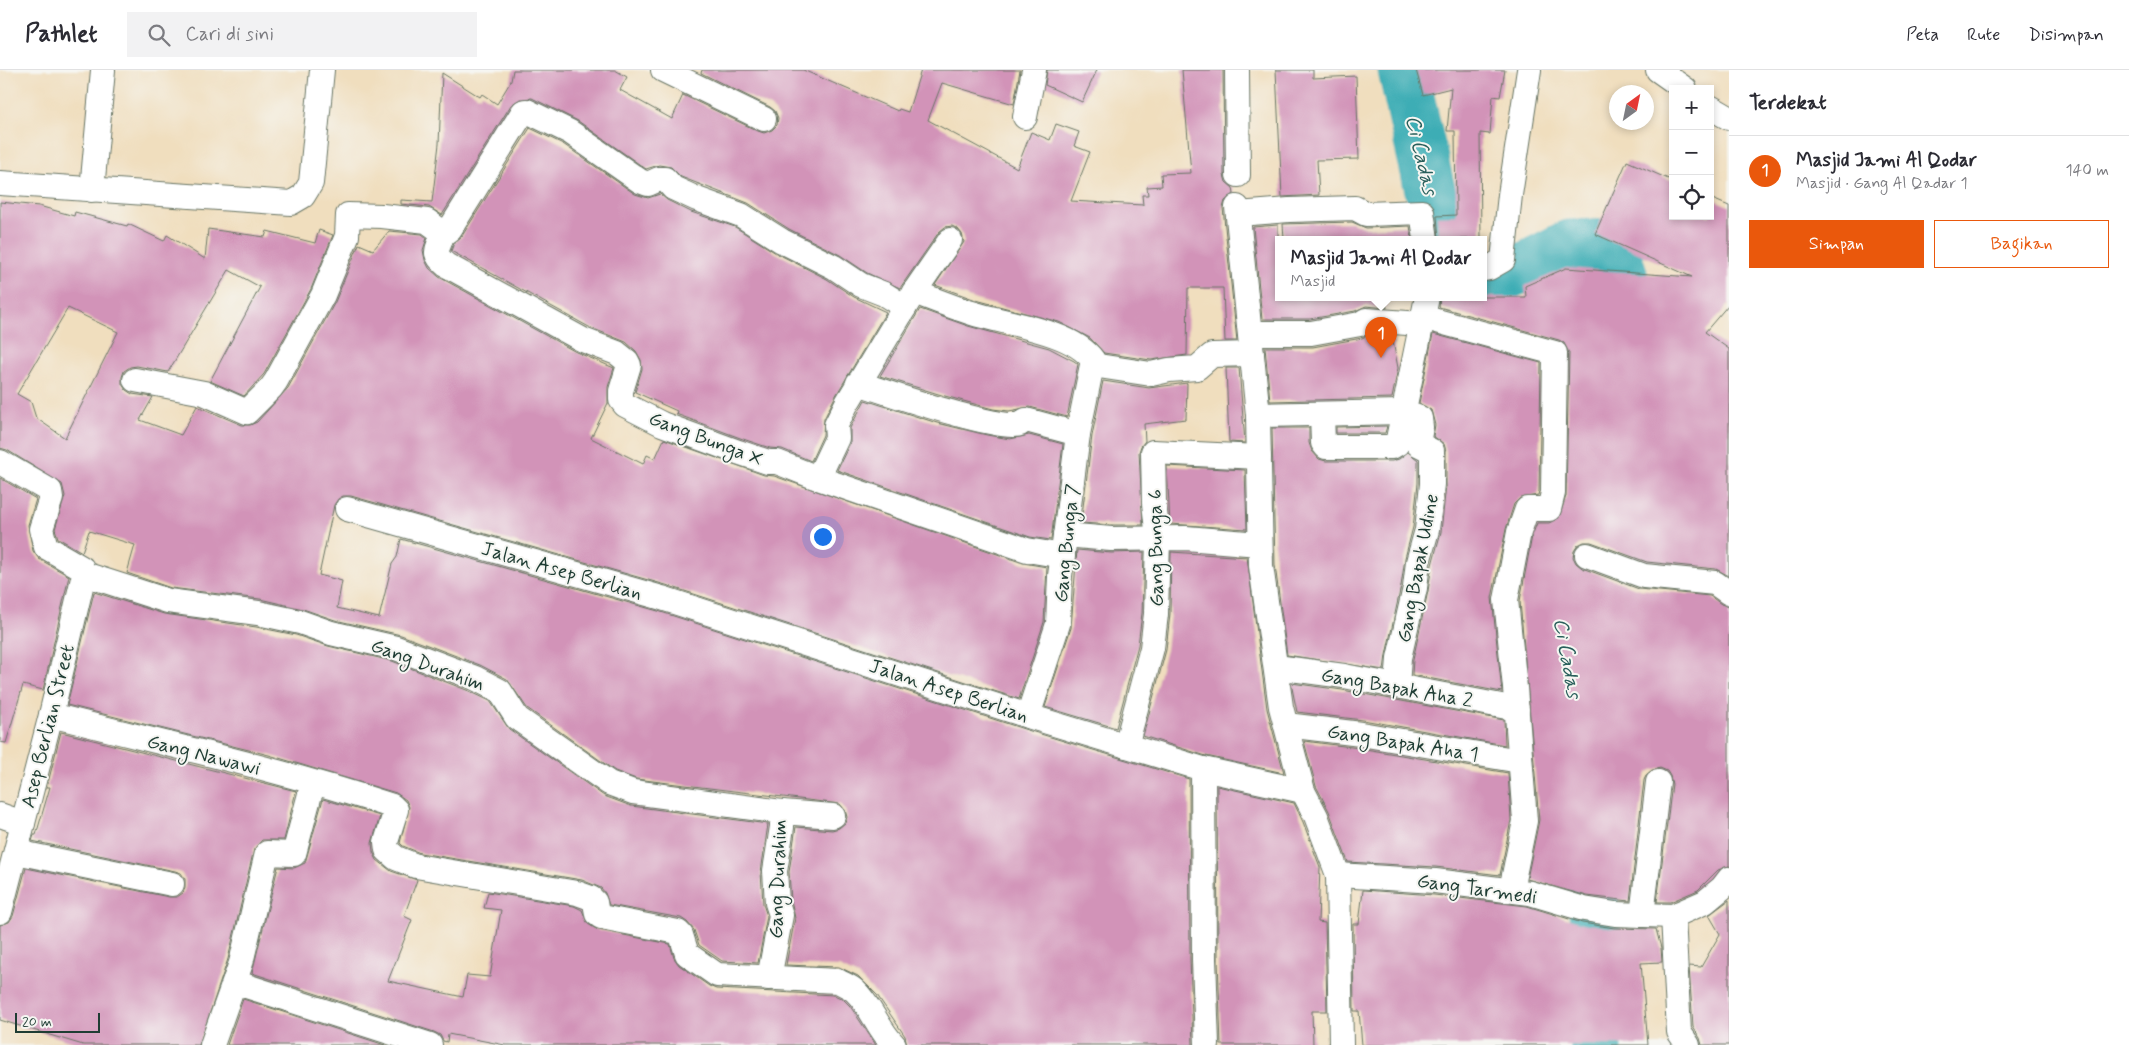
<!DOCTYPE html>
<html lang="id">
<head>
<meta charset="utf-8">
<style>
	:root { --surface:#fff; --page:#f2f2f3; --text:#2b2b33; --muted:#7c7c81; --line:#e1e1e2; --accent:#ea580c }
	body { margin:0; font-family:Mynerve,sans-serif; background:var(--page); color:var(--text) }
	.controls { position:absolute; right:15px; top:15px; display:grid; overflow:hidden; border-radius:0px; box-shadow:0 2px 8px #0003 }
	.controls button { width:45px; height:45px; display:grid; place-items:center; padding:0; border:0; border-bottom:1px solid var(--line); background:var(--surface); color:var(--text); font:25px sans-serif }
	.compass { position:absolute; left:1609px; top:15px; width:45px; height:45px; border-radius:50%; background:var(--surface); box-shadow:0 2px 8px #0003; rotate:33deg }
	.scale { position:absolute; left:15px; bottom:12px; width:85px; box-sizing:border-box; padding-left:5px; border:2px solid #1f3d34; border-top:0; font-size:14px; line-height:18px; white-space:nowrap; color:#1f3d34; -webkit-text-stroke:4px #f6f6f2; paint-order:stroke }
	.you { position:absolute; left:822px; top:466px; width:18px; height:18px; margin:-12px; border:4px solid #fff; border-radius:50%; background:#1a73e8; box-shadow:0 0 0 8px #1a73e833 }
	.badge { display:grid; place-items:center; width:32px; height:32px; border-radius:50%; background:var(--accent); color:#fff; font-size:16px; font-weight:700 }
	.pin { position:absolute; translate:-50% -41px; filter:drop-shadow(0 1px 2px #0008) }
	.pin::after { content:''; position:absolute; top:26px; width:18px; height:15px; background:inherit; clip-path:polygon(0 0,100% 0,50% 100%) }
	.popup { position:absolute; left:1275px; top:166px; width:212px; height:65px; box-sizing:border-box; display:grid; place-content:center; border-radius:0px; background:var(--surface); filter:drop-shadow(0 1px 4px #0005); font-size:16px; white-space:nowrap; color:var(--muted) }
	.popup b { font-size:19px; color:var(--text) }
	.popup::after { content:''; position:absolute; left:50%; top:100%; margin-left:-10px; border:10px solid transparent; border-top-color:var(--surface) }
	.list { margin:0; padding:0; list-style:none }
	h2 { display:flex; justify-content:space-between; align-items:center; height:65px; margin:0; padding:0 20px; font-size:21px }
	h2 small { font-size:16px; font-weight:400; color:var(--muted) }
	.list li { display:grid; grid-template-columns:32px 1fr auto; gap:15px; align-items:center; box-sizing:border-box; height:70px; padding:0 20px; border-top:1px solid var(--line) }
	.list b { display:block; font-size:19px; white-space:nowrap }
	.list p { margin:0; font-size:16px; white-space:nowrap; color:var(--muted) }
	.list em { font-size:16px; font-style:normal; color:var(--muted) }
	.actions { display:flex; gap:10px; padding:15px 20px }
	.actions a { flex:1; padding:11px 0; border:1px solid var(--accent); border-radius:0px; text-align:center; font-size:18px; color:var(--accent) }
	.actions .main { background:var(--accent); color:#fff }
	.icon { flex:none; width:28px; height:28px; fill:none; stroke:currentColor; stroke-width:2; stroke-linecap:round; stroke-linejoin:round }
	.map { position:relative; flex:none; width:1729px; height:975px; overflow:hidden }
	header { display:flex; align-items:center; gap:30px; box-sizing:border-box; height:70px; padding:0 25px; background:var(--surface); border-bottom:1px solid var(--line) }
	header strong { font-size:24px }
	nav { display:flex; gap:28px; margin-inline-start:auto; font-size:18px }
	.search { width:350px; height:45px; background:var(--page); display:flex; align-items:center; gap:12px; box-sizing:border-box; padding:0 18px; border-radius:0px; color:var(--muted); font-size:19px }
	main { display:flex }
	aside { flex:1; background:var(--surface) }
	.map>svg:first-child { display:block }
</style>
</head>
<body>
<header>
<strong>Pathlet</strong>
<div class="search"><svg class="icon" aria-label="search" viewBox="0 0 24 24"><circle cx="10" cy="10" r="6"/><path d="M15 15l6 6"/></svg>Cari di sini</div>
<nav><a>Peta</a><a>Rute</a><a>Disimpan</a></nav>
</header>
<main>
<div class="map">
<svg width="1729" height="975" viewBox="0 0 1729 975">
	<rect width="100%" height="100%" fill="#f6f6f2"/>
	<filter id="ink" filterUnits="userSpaceOnUse"><feTurbulence type="fractalNoise" baseFrequency=".02" numOctaves="2"/><feDisplacementMap in="SourceGraphic" scale="10" xChannelSelector="R" yChannelSelector="G"/><feConvolveMatrix kernelMatrix="1 2 1 2 8 2 1 2 1" color-interpolation-filters="sRGB"/></filter>
	<filter id="wash" filterUnits="userSpaceOnUse"><feTurbulence type="fractalNoise" baseFrequency=".0096" numOctaves="4" result="noise"/><feDisplacementMap in="SourceGraphic" scale="20" xChannelSelector="R" yChannelSelector="G"/><feGaussianBlur stdDeviation="1.12" result="paint"/><feColorMatrix in="noise" values="0 0 0 0 0 0 0 0 0 0 0 0 0 0 0 0 0 1.4 0 .05"/><feComposite in="paint" operator="in"/></filter>
	<g filter="url(#wash)">
		<rect width="100%" height="100%" fill="#f0debe"/>
		<g fill="none" stroke-linecap="round" stroke-linejoin="round">
			<g stroke="#3cadb5" stroke-width="51">
				<path d="M1403 0 1441 169"/>
				<path d="M1484 213 1530 195 1569 175 1594 174 1609 182 1618 192 1622 204 1619 271"/>
				<path d="M1586 756 1598 886 1596 975"/>
			</g>
		</g>
		<g id="blocks">
			<g fill="#d293b8" fill-rule="evenodd">
				<path d="M513 0H615L627 7 620 20 672 49 683 25 758 61 764 63 772 60 777 55 778 48 775 41 770 37 701 3 702 0H803L898 41 899 39 908 42 921 0H1020L1014 34 942 13 928 50 1017 98 1031 62 1050 70 1056 54 1079 62 1074 76 1090 82 1071 131 1143 135 1142 125H1148L1147 117 1162 116 1161 104 1191 103 1182 0H1223L1224 105 1226 112 1233 118 1234 124 1225 131 1223 138 1237 271H1225L1223 218H1188L1187 285 1151 290 1104 283 1090 268 1059 252 976 230 935 215 964 172 962 164 958 159 952 156 945 157 939 162 900 218 867 203 840 185 789 159 748 133 681 107 671 97 659 95 646 99 578 51 532 28 520 29 511 35 442 145 429 137 401 134V130L432 132 439 74 442 3 480 27 482 24 497 34 511 11Z"/>
				<path d="M1047 0H1097L1082 32 1045 15Z"/>
				<path d="M1276 0H1313V8L1356 6 1359 89 1317 90 1319 125 1282 127Z"/>
				<path d="M1416 0H1505L1500 27 1493 26 1490 64 1480 63 1481 169H1439L1437 146 1456 145 1455 61H1447L1451 18 1423 25Z"/>
				<path d="M530 58 563 74 635 124 648 128 660 124 667 130 691 142 735 157 776 183 827 209 854 227 886 242 835 327 824 349 823 365 811 391 782 379 770 378 743 369 676 344 677 341 635 322 642 299 641 290 636 281 626 272 589 257 451 181 454 173 462 166Z"/>
				<path d="M1627 91 1673 111V146H1710V128L1729 136V234L1705 262 1729 279V506L1716 499 1647 492 1591 472H1584L1578 475 1574 481 1573 487 1576 493 1582 498 1639 519 1710 526 1721 534 1729 537V796L1718 800 1698 820 1670 832H1657L1672 714 1670 706 1667 701 1660 698 1652 700 1647 704 1644 710 1630 831 1587 826 1527 809 1539 750 1520 531 1532 466 1537 453H1549L1559 448 1566 426 1569 283 1564 273 1559 270 1439 237 1440 227H1526L1525 216 1566 198 1692 207 1595 164Z"/>
				<path d="M0 132 39 136 74 146 75 142 127 156 128 154 164 171 167 165 205 189 208 159 265 167 267 161 315 173 319 160 333 165 311 219 264 304 244 326 210 311 260 217 229 200 168 302 137 296 130 297 124 301 122 307V314L126 320 132 324 153 327 140 350 181 365 197 336 242 355H250L257 352 288 318 335 232 359 174 373 180 389 161 422 164 427 168 423 180 425 190 429 198 439 207 576 282 614 298 608 317V333L591 368 643 394 647 385 655 389 664 369 764 405 774 406 1023 493 1047 497 1044 552 1019 629 666 515 351 426H343L338 429 334 435 319 505 342 511 337 538 379 548 392 494 397 487 401 469 658 541 1024 659 1189 709 1190 889 1193 975H907L905 966 877 925 858 906 839 897 786 895 795 848 791 830 789 802 796 757 832 760 839 758 845 753 847 747 845 740 840 734 636 709 615 701 527 638 507 609 480 595 401 565 335 550 303 539 260 529 171 518 127 503 135 475 89 461 82 482 58 468 55 459 65 426 62 414 7 380 0 378ZM68 238 118 262 65 368 36 348 31 332 17 324Z"/>
				<path d="M1352 152 1366 158 1410 156 1412 169H1284L1283 154Z"/>
				<path d="M1278 155V227H1385L1387 238 1366 236 1355 241 1310 249H1262L1253 157Z"/>
				<path d="M920 239 968 256 1049 278 1074 291 1078 294 1067 347 1030 337 1009 341 993 339 945 326 880 306Z"/>
				<path d="M1370 264 1392 266 1398 298 1392 328 1270 331 1265 277H1313L1362 268Z"/>
				<path d="M1433 264 1541 293 1539 421 1538 425 1520 428 1514 434 1506 459 1492 528 1502 622 1412 605 1413 590 1428 521 1432 495 1441 462 1446 415V381L1444 374 1433 366 1435 355 1431 340 1419 333Z"/>
				<path d="M1226 298H1239L1245 373 1229 372Z"/>
				<path d="M1103 311 1149 318 1187 313 1186 349 1144 354 1145 371 1141 376 1139 382 1143 455H1112L1081 453 1092 366Z"/>
				<path d="M865 330 937 353 987 365 1010 369 1029 365 1063 374 1051 470 1030 467 837 400 850 373V358Z"/>
				<path d="M1387 356 1385 363H1336V357Z"/>
				<path d="M1272 358H1309V373L1312 381 1319 389 1326 391H1392L1399 389 1408 382 1418 390V413L1413 457 1405 488 1401 516 1386 585 1384 600 1287 585 1275 495Z"/>
				<path d="M1167 396 1245 400 1247 459 1170 454Z"/>
				<path d="M0 408 36 429 28 455 33 481 39 489 69 506 43 620 23 615 6 673 0 672Z"/>
				<path d="M1077 480 1111 483 1144 482 1142 543 1138 575 1116 658 1045 637 1071 558Z"/>
				<path d="M1171 482 1247 487 1267 639 1284 703 1206 686 1143 666 1166 580 1170 544Z"/>
				<path d="M94 522 164 544 256 557 296 565 328 576 392 591 469 621 490 631 509 659 604 726 631 736 768 754 761 802 763 834 767 846 758 893 722 891 699 875 694 860 687 852 681 848 609 835 605 823 601 818 582 810 420 783 403 776 400 773 409 737 406 730 396 723 269 685 67 635Z"/>
				<path d="M1291 613 1342 620 1504 650 1505 675 1363 650 1297 642Z"/>
				<path d="M61 662 296 721 284 770H262L254 779 228 889 199 975H83L0 950V855L9 852 13 846 26 798 169 827H177L183 823 185 817V809L181 803 175 801 32 771 34 765H36L50 717H47Z"/>
				<path d="M1304 671 1359 678 1508 703 1511 750 1500 805 1436 797 1348 792 1329 741 1316 716Z"/>
				<path d="M1217 716 1294 733 1303 752 1320 797 1318 852 1325 853 1327 941H1312L1313 975H1221L1218 889Z"/>
				<path d="M323 729 380 746 372 773 373 782 377 790 391 801 417 810 404 846 412 850 388 911 463 927 467 905 490 907 501 840 484 838 488 822 574 836 582 840 588 854 598 860 670 874 674 888 679 895 709 916 716 919 834 925 843 929 850 936 876 975H505L448 964 447 972 443 971 440 965 434 962 252 903 278 797 294 798 305 793Z"/>
				<path d="M1363 820 1434 825 1527 836 1582 853 1614 858 1656 859 1661 878 1662 892 1641 893 1648 975H1362L1359 941H1354L1353 854H1359Z"/>
				<path d="M1729 830V975H1702L1700 968 1693 957 1689 896 1701 897 1720 864 1709 845Z"/>
				<path d="M243 929 385 975H227Z"/>
			</g>
		</g>
	</g>
	<g filter="url(#ink)">
		<use href="#blocks" fill-opacity="0" stroke="#687564" stroke-width="1"/>
		<g fill="none" stroke-linecap="round" stroke-linejoin="round">
			<defs>
				<g id="minor">
					<path d="M663 0 764 49"/>
					<path d="M1237 0 1238 105"/>
					<path d="M1658 0 1685 19"/>
					<path d="M1710 37 1729 48"/>
					<path d="M1025 47 1034 0"/>
					<path d="M0 113 291 133 303 126 311 113 322 0"/>
					<path d="M92 120 103 0"/>
					<path d="M1237 137 1258 345 1261 496 1281 637 1303 721 1316 746 1338 805 1341 975"/>
					<path d="M1238 144 1289 140 1355 138 1366 144 1422 142 1426 169"/>
					<path d="M442 162C442 178 428 180 446 195L583 270 617 283 627 291 629 295 621 321V330L625 335 662 354 738 382 768 392H777L815 407 1027 480 1063 486"/>
					<path d="M442 162H446L450 159 523 42 527 41 570 62 640 111 648 114 659 109H665L673 118 697 129 741 145 782 171 834 197 861 215 884 224 905 237"/>
					<path d="M1484 199 1489 198 1503 190 1510 125 1529 0"/>
					<path d="M914 222C933 229 952 237 972 243 1006 254 1071 260 1093 290L1078 364 1060 506 1058 554 1028 646"/>
					<path d="M1422 247 1555 283 1553 423 1549 439H1527L1519 462 1506 530 1515 618 1525 751 1511 820"/>
					<path d="M1250 263H1311L1360 254 1366 250 1421 254"/>
					<path d="M1092 295 1151 304 1169 300 1197 298 1212 285 1252 284"/>
					<path d="M135 310 204 323 247 342 271 318 276 311 323 225 347 166 348 145 382 146 427 151 442 162"/>
					<path d="M858 313C882 321 1002 362 1020 354 1022 353 1024 351 1026 350L1078 364"/>
					<path d="M1322 344 1323 373 1326 377H1392L1397 374 1427 227"/>
					<path d="M1258 345 1403 342 1420 348 1421 357 1418 374 1432 381V414L1427 460 1418 492 1415 518 1399 588 1397 616"/>
					<path d="M0 392 50 421 51 428 41 459 46 477 82 498 84 504 51 645 0 842"/>
					<path d="M818 408 837 368 836 355 847 333 914 222 950 170"/>
					<path d="M347 439 662 528 1028 646 1203 699 1303 721"/>
					<path d="M1065 465 1111 469 1186 468 1259 474"/>
					<path d="M1587 485 1644 506 1715 513 1729 523"/>
					<path d="M84 504 168 531 258 543 300 552 331 563 396 578 475 608 500 621 517 648 609 713 633 722 782 742V757L775 801 777 833 781 845 769 908"/>
					<path d="M1276 597 1344 606 1517 639"/>
					<path d="M51 645C165 674 280 699 392 736L396 740 386 772 387 780 396 788 416 796 577 823 591 828 595 832 597 844 601 847 678 862 681 865 687 884 717 905 838 911C843 914 850 916 855 921 871 936 878 959 894 975"/>
					<path d="M1286 655 1361 664 1520 691"/>
					<path d="M1126 676 1152 578 1156 544 1158 469 1154 433 1153 382 1259 387"/>
					<path d="M1203 699 1204 889 1207 975"/>
					<path d="M782 742 833 746"/>
					<path d="M0 745 23 753"/>
					<path d="M16 782 172 814"/>
					<path d="M1338 805 1435 811 1530 823 1584 839 1615 844 1673 846 1705 832 1722 818 1729 809"/>
					<path d="M1642 845 1658 712"/>
					<path d="M1673 846 1679 962 1688 975"/>
					<path d="M234 912 430 975"/>
					<path d="M212 975 241 893 267 783 294 784 310 724 316 714"/>
				</g>
			</defs>
			<use href="#minor" stroke="#687564" stroke-width="26"/>
			<use href="#minor" stroke="#fff" stroke-width="24"/>
		</g>
	</g>
	<g text-anchor="middle" stroke-width="4" stroke-linejoin="round" paint-order="stroke">
		<g font-size="20" fill="#1f3d34" stroke="#f6f6f2">
			<text transform="translate(706 368) rotate(21)" y="7">Gang Bunga X</text>
			<text transform="translate(1066 473) rotate(-84)" y="7">Gang Bunga 7</text>
			<text transform="translate(1155 478) rotate(-91)" y="7">Gang Bunga 6</text>
			<text transform="translate(1417 498) rotate(-79)" y="7">Gang Bapak Udine</text>
			<text transform="translate(562 500) rotate(16)" y="7">Jalan Asep Berlian</text>
			<text transform="translate(428 594) rotate(20)" y="7">Gang Durahim</text>
			<text transform="translate(1397 617) rotate(10)" y="7">Gang Bapak Aha 2</text>
			<text transform="translate(949 620) rotate(18)" y="7">Jalan Asep Berlian</text>
			<text transform="translate(47 656) rotate(-76)" y="7">Asep Berlian Street</text>
			<text transform="translate(1403 672) rotate(9)" y="7">Gang Bapak Aha 1</text>
			<text transform="translate(204 684) rotate(14)" y="7">Gang Nawawi</text>
			<text transform="translate(777 809) rotate(-88)" y="7">Gang Durahim</text>
			<text transform="translate(1477 818) rotate(8)" y="7">Gang Tarmedi</text>
		</g>
		<g font-size="21" font-style="italic" fill="#285f5b" stroke="#f6f6f2">
			<text transform="translate(1422 85) rotate(77)" y="7">Ci Cadas</text>
			<text transform="translate(1568 588) rotate(80)" y="7">Ci Cadas</text>
		</g>
	</g>
</svg>
<div class="controls">
<button>+</button>
<button>−</button>
<button><svg class="icon" aria-label="locate" viewBox="0 0 24 24"><circle cx="12" cy="12" r="6"/><path d="M12 2v4M12 18v4M2 12h4M18 12h4"/></svg></button>
</div>
<svg class="compass" viewBox="-18 -18 36 36"><path d="M0-13l5 13h-10z" fill="#e53935"/><path d="M0 13l5-13h-10z" fill="#7c7c81"/></svg>
<div class="scale">20 m</div>
<div class="you"></div>
<div class="pin badge" style="left:1381px;top:288px">1</div>
<div class="popup"><b>Masjid Jami Al Qodar</b>Masjid</div>
</div>
<aside>
<h2>Terdekat<small></small></h2>
<ul class="list">
<li><span class="badge">1</span><div><b>Masjid Jami Al Qodar</b><p>Masjid · Gang Al Qadar 1</p></div><em>140 m</em></li>
</ul>
<div class="actions"><a class="main">Simpan</a><a>Bagikan</a></div>
</aside>
</main>
</body>
</html>
